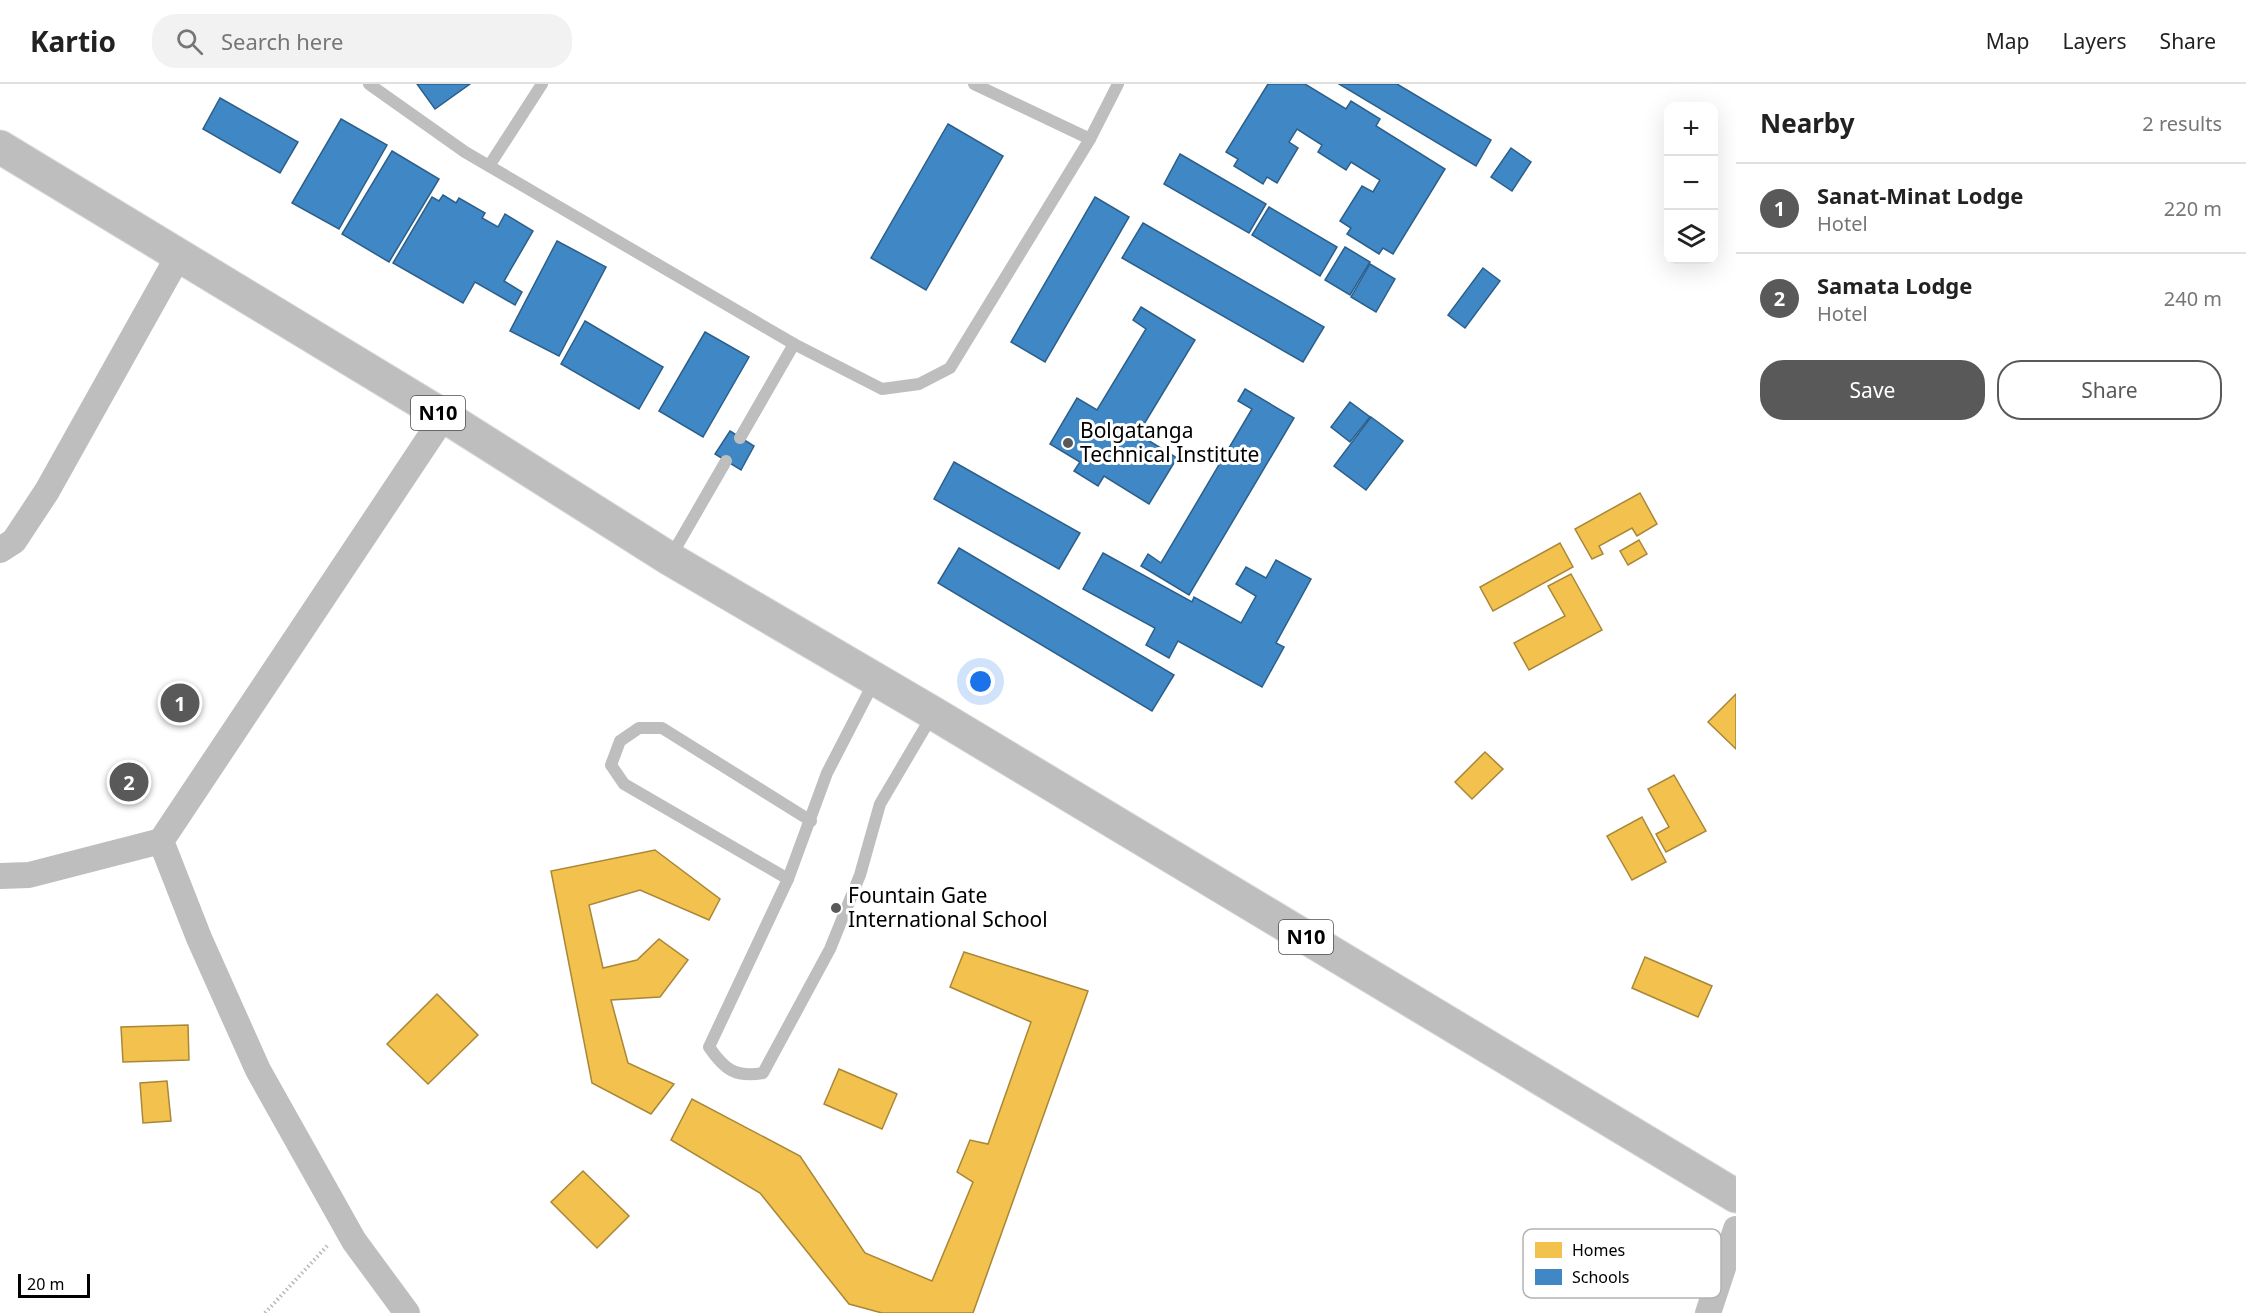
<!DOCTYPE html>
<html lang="en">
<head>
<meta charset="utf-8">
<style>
	:root { --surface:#fff; --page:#f2f2f2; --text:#222; --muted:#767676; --line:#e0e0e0; --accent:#595959 }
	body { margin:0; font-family:"Noto Sans",sans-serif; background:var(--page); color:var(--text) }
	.controls { position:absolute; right:18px; top:18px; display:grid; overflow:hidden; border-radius:12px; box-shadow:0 6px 24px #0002 }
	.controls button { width:54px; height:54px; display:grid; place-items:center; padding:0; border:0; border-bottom:2px solid var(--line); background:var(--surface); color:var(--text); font:30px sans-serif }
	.scale { position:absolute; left:18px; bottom:15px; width:72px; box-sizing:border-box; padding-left:6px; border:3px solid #000; border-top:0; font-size:16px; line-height:21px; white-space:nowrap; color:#000; -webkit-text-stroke:4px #fff; paint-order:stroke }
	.you { position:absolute; left:981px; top:598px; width:21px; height:21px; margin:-15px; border:4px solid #fff; border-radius:50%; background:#1a73e8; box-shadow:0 0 0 9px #1a73e833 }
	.badge { display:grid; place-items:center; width:39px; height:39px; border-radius:50%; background:var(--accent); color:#fff; font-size:20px; font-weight:700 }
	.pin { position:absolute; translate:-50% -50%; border:3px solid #fff; box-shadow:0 2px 6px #0006 }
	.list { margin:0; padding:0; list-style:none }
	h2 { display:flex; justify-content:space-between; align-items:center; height:78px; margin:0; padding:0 24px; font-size:26px }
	h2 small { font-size:20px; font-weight:400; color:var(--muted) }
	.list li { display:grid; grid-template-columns:39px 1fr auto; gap:18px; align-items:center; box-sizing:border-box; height:90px; padding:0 24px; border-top:2px solid var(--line) }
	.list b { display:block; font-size:22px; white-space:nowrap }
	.list p { margin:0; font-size:20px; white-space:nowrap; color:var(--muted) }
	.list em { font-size:20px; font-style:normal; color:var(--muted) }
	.actions { display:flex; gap:12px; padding:18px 24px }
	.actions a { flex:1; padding:14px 0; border:2px solid var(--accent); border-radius:24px; text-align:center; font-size:21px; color:var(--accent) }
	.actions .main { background:var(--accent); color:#fff }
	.icon { flex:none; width:33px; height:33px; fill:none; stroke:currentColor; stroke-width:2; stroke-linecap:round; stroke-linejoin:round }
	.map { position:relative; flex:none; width:1736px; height:1229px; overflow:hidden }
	header { display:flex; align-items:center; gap:36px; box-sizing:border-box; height:84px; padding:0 30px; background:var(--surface); border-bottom:2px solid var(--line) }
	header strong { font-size:28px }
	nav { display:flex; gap:33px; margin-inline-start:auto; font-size:21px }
	.search { width:420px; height:54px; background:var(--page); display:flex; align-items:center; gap:15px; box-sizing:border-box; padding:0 21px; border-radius:24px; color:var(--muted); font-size:22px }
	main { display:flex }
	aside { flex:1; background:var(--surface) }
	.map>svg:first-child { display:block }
</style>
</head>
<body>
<header>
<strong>Kartio</strong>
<div class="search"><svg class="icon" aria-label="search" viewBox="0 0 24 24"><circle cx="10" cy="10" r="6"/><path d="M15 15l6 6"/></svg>Search here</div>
<nav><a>Map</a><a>Layers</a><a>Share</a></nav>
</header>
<main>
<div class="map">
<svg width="1736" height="1229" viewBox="0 0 1736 1229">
	<rect width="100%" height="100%" fill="#fff"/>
	<g fill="#f2c14e" stroke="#a98737" stroke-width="1.5">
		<path d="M1640 409 1657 440 1637 452 1632 444 1599 462 1603 470 1592 475 1575 445Z"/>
		<path d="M1639 456 1647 470 1628 481 1620 467Z"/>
		<path d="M1560 459 1573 483 1493 527 1480 503Z"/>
		<path d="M1571 490 1602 546 1529 586 1514 559 1565 532 1548 502Z"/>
		<path d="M1736 610V665L1708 638Z"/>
		<path d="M1485 668 1503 685 1472 715 1455 698Z"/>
		<path d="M1674 691 1706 747 1666 768 1656 750 1669 743 1648 705Z"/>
		<path d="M1642 733 1666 778 1632 796 1607 752Z"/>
		<path d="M655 766 720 815 709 836 640 806 589 821 603 884 637 876 659 855 688 876 660 913 611 916 628 979 674 1000 651 1030 592 999 551 787Z"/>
		<path d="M964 868 1088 907 973 1229H882L849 1220 760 1109 671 1056 692 1015 800 1072 865 1169 932 1197 973 1098 957 1088 970 1056 988 1060 1031 938 950 903Z"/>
		<path d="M1645 873 1712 902 1698 933 1632 904Z"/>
		<path d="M437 910 478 951 428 1000 387 960Z"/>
		<path d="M188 941 189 976 123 978 121 943Z"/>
		<path d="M839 985 897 1010 882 1045 824 1020Z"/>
		<path d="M167 997 171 1037 143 1039 140 999Z"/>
		<path d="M583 1087 629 1132 597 1164 551 1118Z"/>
	</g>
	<g fill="#3f88c5" stroke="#2c5f8a" stroke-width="1.5">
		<path d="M417 0H470L435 25Z"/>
		<path d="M1268 0H1305L1346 25 1351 17 1380 35 1376 42 1445 85 1393 170 1383 164 1379 170 1347 150 1351 144 1340 137 1362 102 1373 108 1380 96 1351 78 1346 86 1318 68 1322 61 1297 45 1289 58 1298 64 1277 99 1267 93 1263 100 1234 82 1238 75 1226 68Z"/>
		<path d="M1339 0H1397L1491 56 1476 82Z"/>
		<path d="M220 14 298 58 280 89 203 45Z"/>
		<path d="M341 35 387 61 339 145 292 119Z"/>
		<path d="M948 40 1003 72 926 206 871 174Z"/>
		<path d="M1511 64 1531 78 1512 107 1491 93Z"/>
		<path d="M392 67 439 95 389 178 342 150Z"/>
		<path d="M1180 70 1266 120 1249 149 1164 100Z"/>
		<path d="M443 111 456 119 459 114 485 129 482 134 498 143 505 130 533 147 504 197 522 208 515 221 475 198 463 219 393 179 432 113 439 117Z"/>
		<path d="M1095 113 1129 133 1045 278 1011 258Z"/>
		<path d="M1269 123 1337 163 1320 192 1252 151Z"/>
		<path d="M1143 139 1324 243 1303 278 1122 174Z"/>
		<path d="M557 157 606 183 559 272 510 247Z"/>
		<path d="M1345 163 1370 178 1350 211 1325 196Z"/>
		<path d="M1370 180 1395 195 1376 228 1351 213Z"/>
		<path d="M1483 184 1500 197 1465 244 1448 231Z"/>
		<path d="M1141 223 1195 256 1138 350 1177 374 1149 420 1104 392 1098 402 1074 387 1080 378 1050 360 1077 314 1097 326 1146 245 1133 236Z"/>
		<path d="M585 237 663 283 639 325 561 280Z"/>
		<path d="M705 248 749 273 703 353 659 327Z"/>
		<path d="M1245 305 1294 334 1189 511 1141 482 1148 470 1161 479 1252 325 1238 317Z"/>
		<path d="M1350 318 1370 333 1350 358 1331 343Z"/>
		<path d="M1371 333 1403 357 1366 406 1334 382Z"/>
		<path d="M730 347 754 362 741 386 715 370Z"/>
		<path d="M954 378 1080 449 1059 485 934 415Z"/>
		<path d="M959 464 1174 591 1152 627 938 499Z"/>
		<path d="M1103 469 1192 518 1194 513 1241 539 1256 512 1236 500 1246 483 1266 494 1276 476 1311 495 1276 559 1284 563 1262 603 1178 557 1169 574 1146 561 1155 544 1083 505Z"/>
	</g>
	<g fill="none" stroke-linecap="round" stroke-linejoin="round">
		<defs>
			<path id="highway" d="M0 63 444 332 670 475 933 629 1736 1112"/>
		</defs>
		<use href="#highway" stroke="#dbdbdb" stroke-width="35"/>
		<path stroke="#b9b9b9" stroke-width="4" stroke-dasharray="1.5 3" stroke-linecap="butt" d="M265 1229 328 1161"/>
		<g stroke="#bebebe" stroke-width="12">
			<path d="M369 0 465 68 794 260 882 305 919 300 950 284 1090 55 1118 0"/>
			<path d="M974 0 1090 55"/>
			<path d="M489 82 542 0"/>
			<path d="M740 354 794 260"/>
			<path d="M670 474 726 377"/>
			<path d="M875 596 827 689 788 795 709 963C724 985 735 994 763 989L830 865 860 791 880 720 933 630"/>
			<path d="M788 795 624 700 611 681 620 657 639 644H662L811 737"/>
		</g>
		<g stroke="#bebebe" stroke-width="26">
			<path d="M0 466 14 457 47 407 179 171"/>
			<path d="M0 792 29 791 161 757"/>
			<path d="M407 1229 354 1157 258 986 199 854 161 757 444 332"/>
			<path d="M1708 1229 1736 1145"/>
		</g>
		<use href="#highway" stroke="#bebebe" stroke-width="33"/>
	</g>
	<g fill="#595959" stroke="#fff" stroke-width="2">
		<circle cx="1068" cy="359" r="6"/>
		<circle cx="836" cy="824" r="6"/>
	</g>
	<g text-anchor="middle" stroke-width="6" stroke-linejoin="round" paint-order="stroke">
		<g fill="#fff" stroke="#4c4c4c" stroke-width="1.5">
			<rect x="411" y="312" width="54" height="34" rx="4.5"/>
			<rect x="1279" y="836" width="54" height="34" rx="4.5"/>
		</g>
		<g font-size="20" font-weight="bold" fill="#000">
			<text x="438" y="336">N10</text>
			<text x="1306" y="860">N10</text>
		</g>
		<g font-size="21" fill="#000" stroke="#fff" text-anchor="start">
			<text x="1080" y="354">Bolgatanga<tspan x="1080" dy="24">Technical Institute</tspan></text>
			<text x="848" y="819">Fountain Gate<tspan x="848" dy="24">International School</tspan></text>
		</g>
	</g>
	<rect x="1523" y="1145" width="198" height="69" rx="9" fill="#fff" stroke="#b2b2b2" stroke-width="1.5"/>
	<rect x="1535" y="1158" width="27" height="16" fill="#f2c14e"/>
	<rect x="1535" y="1185" width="27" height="16" fill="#3f88c5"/>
	<g font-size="16" fill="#000">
		<text x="1572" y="1172">Homes</text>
		<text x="1572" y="1199">Schools</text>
	</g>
</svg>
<div class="controls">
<button>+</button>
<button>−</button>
<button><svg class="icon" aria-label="layers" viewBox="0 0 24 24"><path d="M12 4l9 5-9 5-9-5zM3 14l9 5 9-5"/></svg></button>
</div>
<div class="scale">20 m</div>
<div class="you"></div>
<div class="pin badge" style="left:180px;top:619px">1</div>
<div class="pin badge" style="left:129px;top:698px">2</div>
</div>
<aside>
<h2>Nearby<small>2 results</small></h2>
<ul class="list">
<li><span class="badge">1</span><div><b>Sanat-Minat Lodge</b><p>Hotel</p></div><em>220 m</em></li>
<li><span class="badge">2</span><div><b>Samata Lodge</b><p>Hotel</p></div><em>240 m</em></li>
</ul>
<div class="actions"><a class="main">Save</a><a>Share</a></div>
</aside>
</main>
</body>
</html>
